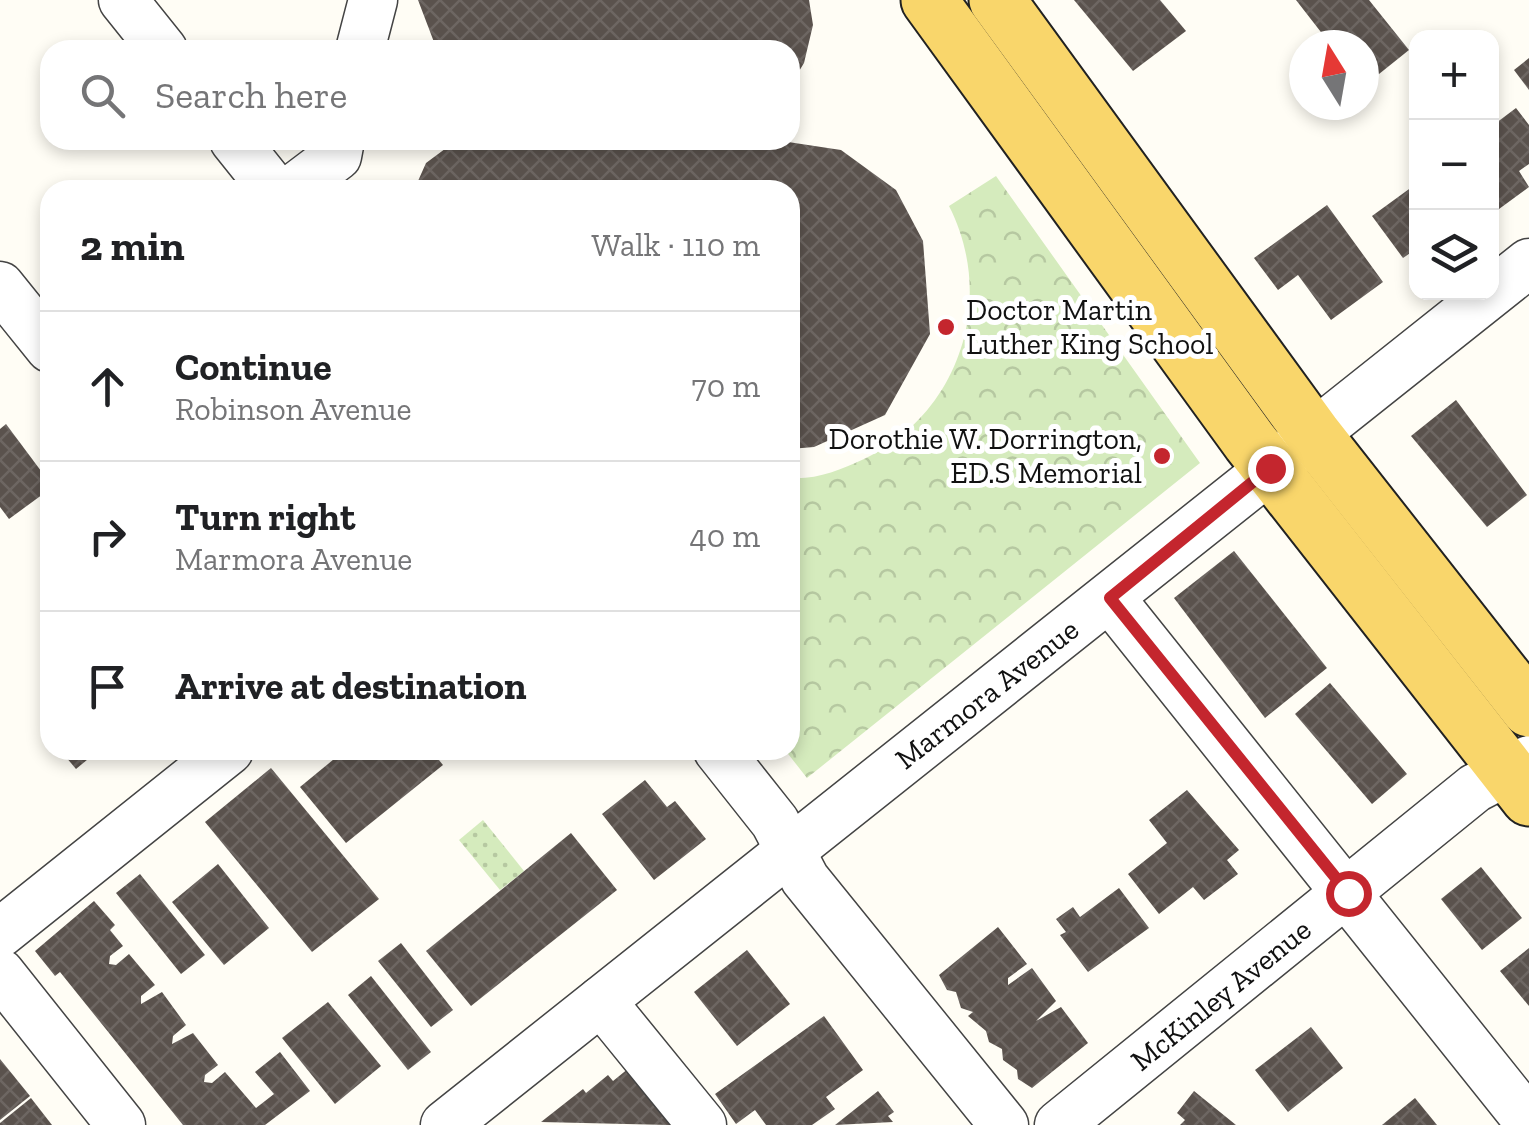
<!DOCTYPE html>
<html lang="en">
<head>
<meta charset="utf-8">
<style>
	:root { --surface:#fff; --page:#f6f6f6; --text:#202124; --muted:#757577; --line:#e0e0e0 }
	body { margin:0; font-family:"Zilla Slab",serif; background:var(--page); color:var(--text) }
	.controls { position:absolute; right:30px; top:30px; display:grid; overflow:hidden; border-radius:20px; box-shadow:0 5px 15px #0003 }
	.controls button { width:90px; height:90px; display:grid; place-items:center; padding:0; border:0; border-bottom:2px solid var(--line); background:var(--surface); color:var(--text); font:50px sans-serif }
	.compass { position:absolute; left:1289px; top:30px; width:90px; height:90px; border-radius:50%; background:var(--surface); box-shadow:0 5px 15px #0003; rotate:349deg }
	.stop { position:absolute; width:30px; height:30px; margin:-22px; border:8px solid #c4262e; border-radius:50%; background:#fff }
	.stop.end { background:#c4262e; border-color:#fff; box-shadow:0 2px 10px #0008 }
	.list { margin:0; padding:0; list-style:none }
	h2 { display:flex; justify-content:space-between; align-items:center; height:130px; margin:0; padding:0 40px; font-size:42px }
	h2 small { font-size:32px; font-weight:400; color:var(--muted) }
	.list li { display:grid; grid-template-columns:65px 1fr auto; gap:30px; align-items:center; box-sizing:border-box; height:150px; padding:0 40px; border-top:2px solid var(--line) }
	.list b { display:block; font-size:38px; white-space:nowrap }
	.list p { margin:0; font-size:32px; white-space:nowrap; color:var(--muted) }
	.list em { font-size:32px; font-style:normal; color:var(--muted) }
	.icon { flex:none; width:55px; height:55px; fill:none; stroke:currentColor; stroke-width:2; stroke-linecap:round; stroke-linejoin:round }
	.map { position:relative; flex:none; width:1529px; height:1125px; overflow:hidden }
	.search { position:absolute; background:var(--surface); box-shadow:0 5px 15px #0003; left:40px; top:40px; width:760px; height:110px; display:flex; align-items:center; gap:25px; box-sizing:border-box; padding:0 35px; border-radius:30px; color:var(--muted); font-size:38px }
	.panel { position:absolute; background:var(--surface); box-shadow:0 5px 15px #0003; left:40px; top:180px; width:760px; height:580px; border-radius:30px }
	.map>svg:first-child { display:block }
</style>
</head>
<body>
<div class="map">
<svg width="1529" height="1125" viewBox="0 0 1529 1125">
	<defs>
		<pattern id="grass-dots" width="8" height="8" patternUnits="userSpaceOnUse" patternTransform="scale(2.5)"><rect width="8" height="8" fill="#d5ebbd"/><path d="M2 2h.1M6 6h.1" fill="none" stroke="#b6c8a1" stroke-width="1.8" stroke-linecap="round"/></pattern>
		<pattern id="park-crowns" width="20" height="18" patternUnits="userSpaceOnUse" patternTransform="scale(2.5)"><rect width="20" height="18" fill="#d5ebbd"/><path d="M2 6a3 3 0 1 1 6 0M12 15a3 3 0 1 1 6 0" fill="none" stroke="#b6c8a1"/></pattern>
		<pattern id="building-cross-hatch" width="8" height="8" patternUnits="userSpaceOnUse" patternTransform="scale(2.5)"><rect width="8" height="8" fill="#5a524d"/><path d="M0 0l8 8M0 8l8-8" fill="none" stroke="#6d6662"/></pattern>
	</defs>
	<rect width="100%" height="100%" fill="#fffdf5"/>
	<path fill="url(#grass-dots)" d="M483 820 524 871 500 890 459 840Z"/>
	<path fill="url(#park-crowns)" d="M996 176 1200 463 807 778 785 750H790V478C816 480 840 470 864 459 959 414 997 300 949 206Z"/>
	<g fill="url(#building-cross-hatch)">
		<path d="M418 0H809L813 25 804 63 790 86V50H437Z"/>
		<path d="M1074 0H1160L1186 31 1133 71Z"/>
		<path d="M1296 0H1369L1409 50 1364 86V45H1331Z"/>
		<path d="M1529 58V90L1514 70Z"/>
		<path d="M1516 108 1529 125V164L1519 171 1529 187 1499 209 1492 199V126Z"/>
		<path d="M457 140H775L841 150 896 190 923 241 930 334 885 415 814 447 790 449V190H414L426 163Z"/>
		<path d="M1416 184V249L1403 258 1372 216Z"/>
		<path d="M1327 205 1383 282 1331 320 1298 275 1278 290 1254 258Z"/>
		<path d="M1456 400 1527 495 1487 527 1411 436Z"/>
		<path d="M6 424 50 483V489L9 519 0 507V429Z"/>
		<path d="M1234 551 1327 668 1265 718 1174 598Z"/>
		<path d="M1330 683 1407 774 1372 804 1295 714Z"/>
		<path d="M60 750H99L76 769Z"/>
		<path d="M345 750H431L443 765 346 843 300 787Z"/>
		<path d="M271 768 379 899 312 952 205 822Z"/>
		<path d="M645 780 667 807 675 801 706 839 654 880 602 814Z"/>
		<path d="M1187 790 1239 850 1227 860 1238 874 1204 900 1193 887 1159 914 1128 874 1167 843 1149 820Z"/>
		<path d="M571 833 617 890 471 1006 426 951Z"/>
		<path d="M218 864 269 928 224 965 172 902Z"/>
		<path d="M1481 867 1522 918 1482 950 1441 899Z"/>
		<path d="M140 874 205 955 181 974 116 893Z"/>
		<path d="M1119 888 1149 928 1088 972 1060 935 1066 932 1056 919 1073 907 1080 917Z"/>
		<path d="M94 901 115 925 110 930 123 946 110 956 109 964 116 965 129 954 155 985 141 996V1004L162 992 186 1025 173 1036 172 1044 193 1033 218 1065 205 1075 204 1082 212 1083 225 1072 256 1108 274 1094 255 1072 280 1052 310 1091 265 1125H183L60 972 55 976 35 951Z"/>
		<path d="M998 927 1027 964 1008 978V985L1032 968 1056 1001 1036 1021 1061 1007 1088 1043 1032 1088 1018 1079 1017 1070 1003 1060 1002 1049 989 1042 986 1031 968 1016 973 1012 961 1008 956 992 947 990 939 975Z"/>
		<path d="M401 943 453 1010 431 1027 378 961Z"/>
		<path d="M1529 948V1006L1500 971Z"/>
		<path d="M747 950 790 1004 737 1046 694 992Z"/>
		<path d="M371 976 431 1052 408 1070 348 995Z"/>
		<path d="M328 1002 381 1066 335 1104 282 1038Z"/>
		<path d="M824 1016 863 1070 826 1097 835 1109 812 1125H766L755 1110 736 1124 715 1094Z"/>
		<path d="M1311 1027 1343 1068 1288 1112 1255 1070Z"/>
		<path d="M0 1059 30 1096 0 1120Z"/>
		<path d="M634 1064 677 1119 669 1125 541 1122 583 1089 586 1093 608 1075 613 1081Z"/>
		<path d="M878 1091 894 1112 888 1116 893 1122 835 1125Z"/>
		<path d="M1194 1091 1236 1125H1180L1185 1120 1177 1113Z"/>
		<path d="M31 1098 52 1125H0V1123Z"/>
		<path d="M1415 1098 1437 1125H1382Z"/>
	</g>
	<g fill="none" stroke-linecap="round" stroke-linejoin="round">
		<defs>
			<g id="minor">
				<path d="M123 0 163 50"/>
				<path d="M360 50 373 0"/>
				<path d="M234 140 274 190"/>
				<path d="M292 190 337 156 340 140"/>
				<path d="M0 286 50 348"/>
				<path d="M1110 598 1529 1122"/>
				<path d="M718 750 775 822 805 879 1004 1125"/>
				<path d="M0 933 229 750"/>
				<path d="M0 973 121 1125"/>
				<path d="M601 1001 702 1125"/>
				<path d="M445 1125 1529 263"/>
				<path d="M1059 1125 1475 788 1529 760"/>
			</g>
			<g id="major">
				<path d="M929 0 1250 442 1529 798"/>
				<path d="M997 0 1313 434 1529 709"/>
			</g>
		</defs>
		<use href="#minor" stroke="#444" stroke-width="51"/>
		<use href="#major" stroke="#222" stroke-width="59"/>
		<use href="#minor" stroke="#fff" stroke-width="48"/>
		<use href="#major" stroke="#f9d66b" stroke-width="55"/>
	</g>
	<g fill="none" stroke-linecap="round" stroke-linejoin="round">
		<path stroke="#c4262e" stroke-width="12" d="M1270 468 1110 598 1348 893"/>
	</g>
	<g fill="#c4262e" stroke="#fff" stroke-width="4">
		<circle cx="946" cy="327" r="10"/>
		<circle cx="1162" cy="456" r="10"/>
	</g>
	<g text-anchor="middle" stroke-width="10" stroke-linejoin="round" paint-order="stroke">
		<g font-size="30" fill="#111" stroke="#fff" text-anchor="start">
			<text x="966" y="320">Doctor Martin<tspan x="966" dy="34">Luther King School</tspan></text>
			<text x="1142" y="449" text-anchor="end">Dorothie W. Dorrington,<tspan x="1142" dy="34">ED.S Memorial</tspan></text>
		</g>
		<g font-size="30" fill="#111" stroke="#fff">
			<text transform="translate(987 694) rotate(-38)" y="10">Marmora Avenue</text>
			<text transform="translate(1221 995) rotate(-39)" y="10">McKinley Avenue</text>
		</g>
	</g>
</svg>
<div class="controls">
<button>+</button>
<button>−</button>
<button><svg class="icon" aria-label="layers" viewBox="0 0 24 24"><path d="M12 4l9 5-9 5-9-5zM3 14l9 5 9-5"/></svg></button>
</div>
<svg class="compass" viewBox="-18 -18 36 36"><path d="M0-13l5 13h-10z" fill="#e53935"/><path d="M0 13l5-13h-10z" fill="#757577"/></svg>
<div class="stop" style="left:1348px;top:893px"></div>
<div class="stop end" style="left:1270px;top:468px"></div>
<div class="search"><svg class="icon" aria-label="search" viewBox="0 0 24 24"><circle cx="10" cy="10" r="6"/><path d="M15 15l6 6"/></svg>Search here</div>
<section class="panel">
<h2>2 min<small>Walk · 110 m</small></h2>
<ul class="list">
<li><svg class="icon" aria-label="ahead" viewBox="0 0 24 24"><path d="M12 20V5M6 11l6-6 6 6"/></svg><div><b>Continue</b><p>Robinson Avenue</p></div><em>70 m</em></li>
<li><svg class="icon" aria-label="right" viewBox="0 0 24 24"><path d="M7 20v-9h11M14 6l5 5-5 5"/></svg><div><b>Turn right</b><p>Marmora Avenue</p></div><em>40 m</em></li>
<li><svg class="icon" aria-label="arrive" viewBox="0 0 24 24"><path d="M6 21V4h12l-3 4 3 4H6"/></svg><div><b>Arrive at destination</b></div></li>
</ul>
</section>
</div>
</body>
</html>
